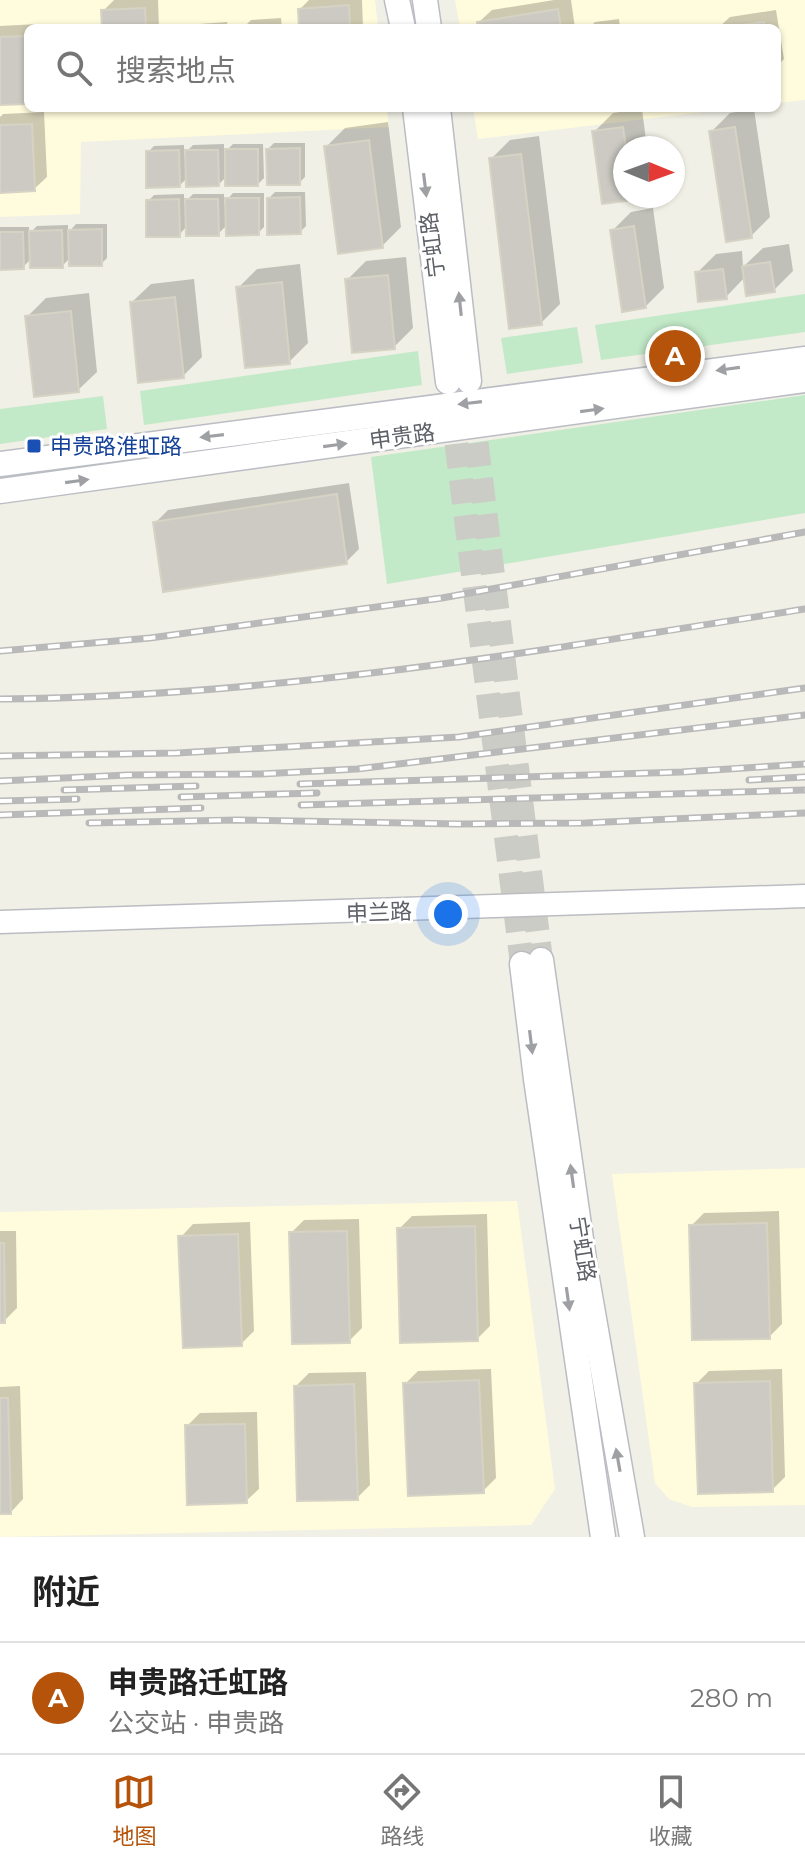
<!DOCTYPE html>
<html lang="zh">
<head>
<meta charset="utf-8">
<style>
	:root { --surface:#fff; --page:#f6f6f6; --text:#222; --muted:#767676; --line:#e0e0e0; --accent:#b45309 }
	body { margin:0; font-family:Montserrat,"Noto Sans SC",sans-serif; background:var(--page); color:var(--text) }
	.compass { position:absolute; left:613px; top:136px; width:72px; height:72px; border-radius:50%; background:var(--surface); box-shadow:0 2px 6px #0004; rotate:91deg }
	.you { position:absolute; left:448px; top:914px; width:28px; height:28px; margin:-20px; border:6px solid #fff; border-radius:50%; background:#1a73e8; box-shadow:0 0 0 12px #1a73e833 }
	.badge { display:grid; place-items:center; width:52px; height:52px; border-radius:50%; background:var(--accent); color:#fff; font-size:26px; font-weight:700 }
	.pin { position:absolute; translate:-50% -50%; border:4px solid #fff; box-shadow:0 2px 8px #0006 }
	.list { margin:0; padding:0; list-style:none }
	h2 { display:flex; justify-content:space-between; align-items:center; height:104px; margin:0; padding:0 32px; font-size:34px }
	h2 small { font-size:26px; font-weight:400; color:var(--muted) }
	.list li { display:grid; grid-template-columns:52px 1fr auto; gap:24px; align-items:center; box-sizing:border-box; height:112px; padding:0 32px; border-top:2px solid var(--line) }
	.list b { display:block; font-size:30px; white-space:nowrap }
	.list p { margin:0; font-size:26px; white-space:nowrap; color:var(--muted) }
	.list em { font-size:26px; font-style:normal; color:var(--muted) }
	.icon { flex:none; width:44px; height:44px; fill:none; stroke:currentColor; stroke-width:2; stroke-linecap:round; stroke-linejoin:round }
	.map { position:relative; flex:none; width:805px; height:1537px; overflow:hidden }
	.search { position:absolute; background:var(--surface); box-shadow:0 2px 6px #0004; left:24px; right:24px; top:24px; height:88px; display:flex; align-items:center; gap:20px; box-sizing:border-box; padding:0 28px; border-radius:12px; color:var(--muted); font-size:30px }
	.sheet { height:216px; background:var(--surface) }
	nav { display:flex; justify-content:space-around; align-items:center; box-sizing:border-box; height:112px; border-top:2px solid var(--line); background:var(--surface); font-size:22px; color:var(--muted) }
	nav a { display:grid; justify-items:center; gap:4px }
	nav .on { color:var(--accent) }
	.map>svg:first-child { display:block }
</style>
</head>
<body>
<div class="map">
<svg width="805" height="1537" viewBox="0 0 805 1537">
	<rect width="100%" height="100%" fill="#f1f0e6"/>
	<g fill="#fffcdd">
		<path d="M0 0H375L378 28H28V108H387L389 127 81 142 80 214 0 217Z"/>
		<path d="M455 0H805V100L777 103V28H460Z"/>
		<path d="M473 108H737L478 139Z"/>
		<path d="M805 1168V1505L692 1507 669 1499 655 1483 612 1174Z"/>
		<path d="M517 1201 555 1489 531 1525 0 1537V1212Z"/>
	</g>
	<g fill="#c2e9c8">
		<path d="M805 294V332L601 360 595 325Z"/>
		<path d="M577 327 583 363 507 374 501 338Z"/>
		<path d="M418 351 422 385 144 425 140 391Z"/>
		<path d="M805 395V513L387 584 371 457Z"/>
		<path d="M103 396 107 429 0 444V409Z"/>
	</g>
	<g fill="#0003">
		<path d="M114 0H158L159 28H104L103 11Z"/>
		<path d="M309 0H362L363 28H301L300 9Z"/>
		<path d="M554 0H571L575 28H480L479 22 492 10Z"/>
		<path d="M776 10 784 59 777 66V28H718L730 17Z"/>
		<path d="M281 18 282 28H243L251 20Z"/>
		<path d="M619 19 620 28H589L595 22Z"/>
		<path d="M227 22 228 28H195L199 24Z"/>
		<path d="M38 24 39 28H28V102L0 103V26Z"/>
		<path d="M642 109 647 148H625V196H635L604 202 594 132 613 113Z"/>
		<path d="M754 109 770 217 751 236 711 132 730 113Z"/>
		<path d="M44 112 47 177 34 189 0 191V117L3 114Z"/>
		<path d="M388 122 401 227 382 246 326 147 345 128Z"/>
		<path d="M539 136 560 304 541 323 491 159 510 140Z"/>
		<path d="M274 143H305V177L299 183 268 149Z"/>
		<path d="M224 144V153L233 144H263L264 178 258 184 227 176 218 185 188 177 179 186 148 152 154 146 184 145V154L193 145Z"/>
		<path d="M275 192H305L306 226 300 232 269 198Z"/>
		<path d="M233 193H264V227L258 233 228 224 218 234 187 226 179 235 148 201 154 195 184 194V203L193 194H224V203Z"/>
		<path d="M653 208 664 288 645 307 612 231 631 212Z"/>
		<path d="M76 224H107V258L101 264 71 257 62 266 31 259 23 267 0 268V227H29V234L37 226 68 225V233Z"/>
		<path d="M789 244 793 271 774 290 745 277 726 297 697 273 716 254 742 251 743 267 763 248Z"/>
		<path d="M406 257 413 328 394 347 347 280 366 261Z"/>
		<path d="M300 264 308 343 289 362 238 288 257 269Z"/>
		<path d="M194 279 202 357 183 376 132 302 151 284Z"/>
		<path d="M89 293 97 372 78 390 27 317 46 298Z"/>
		<path d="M349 483 359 549 346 562 155 523 168 510Z"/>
		<path d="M779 1211 782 1324 769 1337 691 1226 704 1213Z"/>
		<path d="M487 1214 490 1326 477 1339 399 1229 412 1216Z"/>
		<path d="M359 1219 362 1328 349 1341 291 1233 304 1220Z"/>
		<path d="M250 1222 254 1331 241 1344 181 1237 193 1224Z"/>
		<path d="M0 1231H16L17 1308 4 1321H0Z"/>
		<path d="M491 1369 496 1478 483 1491 405 1384 418 1371Z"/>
		<path d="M782 1369 785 1477 772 1490 696 1384 709 1371Z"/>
		<path d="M366 1372 370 1485 357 1498 296 1386 309 1373Z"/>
		<path d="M20 1386 23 1499 11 1512H0V1387Z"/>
		<path d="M257 1412 259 1489 246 1501 187 1426 200 1413Z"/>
	</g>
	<g fill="#cccac3" stroke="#d6d3c4" stroke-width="2">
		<path d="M349 5 350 28H299L298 9Z"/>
		<path d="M145 8 146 28H102L101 10Z"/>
		<path d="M558 9 561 28H478L477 22Z"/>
		<path d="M764 22 765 28H721Z"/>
		<path d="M26 36 28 104 0 105V37Z"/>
		<path d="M32 124 35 191 0 193V125Z"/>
		<path d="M623 127 626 148 625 196H633V200L602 204 592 131Z"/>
		<path d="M735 127 752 238 726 242 709 131Z"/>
		<path d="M369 140 383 248 338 254 324 146Z"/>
		<path d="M300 148V185H267L266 149Z"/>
		<rect x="225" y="149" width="33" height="37"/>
		<path d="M179 150 180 187 146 188V151Z"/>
		<path d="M185 150H218L219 186 186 187Z"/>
		<path d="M521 154 542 325 509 329 489 158Z"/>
		<path d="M300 197 301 234 267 235V198Z"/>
		<path d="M225 198H259V235L226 236Z"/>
		<path d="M179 199 180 237H146V200Z"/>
		<path d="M185 199H218L219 236H186Z"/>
		<path d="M634 226 646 308 622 312 610 230Z"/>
		<path d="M102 229V266H69L68 230Z"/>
		<path d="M62 230 63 268H30L29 231Z"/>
		<path d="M0 232H23L24 269 0 270Z"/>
		<path d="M770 262 775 292 746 296 742 266Z"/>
		<path d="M723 269 727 299 698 302 695 272Z"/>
		<path d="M388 275 395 349 352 353 345 279Z"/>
		<path d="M282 282 290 364 245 368 236 287Z"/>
		<path d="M175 297 184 378 138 383 130 302Z"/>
		<path d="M71 311 79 392 34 397 25 316Z"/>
		<path d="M337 494 347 564 163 592 153 522Z"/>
		<path d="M767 1223 770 1339 692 1340 689 1225Z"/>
		<path d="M475 1226 478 1341 400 1343 397 1228Z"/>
		<path d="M347 1231 350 1343 292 1344 289 1232Z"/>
		<path d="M238 1234 242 1346 183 1348 178 1236Z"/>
		<path d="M0 1243H4L5 1323H0Z"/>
		<path d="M479 1380 484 1493 408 1496 403 1383Z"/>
		<path d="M770 1381 773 1492 698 1494 694 1383Z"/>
		<path d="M354 1384 358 1500 297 1501 294 1386Z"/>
		<path d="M0 1398H8L11 1514H0Z"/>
		<path d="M245 1424 247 1503 187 1505 185 1425Z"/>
	</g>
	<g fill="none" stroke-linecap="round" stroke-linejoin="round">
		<g stroke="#ccccc6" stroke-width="24" stroke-dasharray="24 12" stroke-linecap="butt">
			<path d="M472 407 541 960"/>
			<path d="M452 408 522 964"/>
		</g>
		<defs>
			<path id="tertiary" d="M0 922 805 896"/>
			<g id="secondary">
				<path d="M397 0 403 28"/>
				<path d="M425 0 429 28"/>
				<path d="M415 108 448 382"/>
				<path d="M438 108 469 381"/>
				<path d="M0 464 805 359"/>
				<path d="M0 491 805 380"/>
				<path d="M541 960 585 1267 632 1537"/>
				<path d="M522 964 536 1079 603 1537"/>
			</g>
		</defs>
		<use href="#tertiary" stroke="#bbbdc2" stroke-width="25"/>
		<use href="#secondary" stroke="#bbbdc4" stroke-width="27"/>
		<use href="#tertiary" stroke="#fff" stroke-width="22"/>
		<use href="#secondary" stroke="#fff" stroke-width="24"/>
		<defs>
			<g id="rail">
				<path d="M0 651 150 638 442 598 805 532"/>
				<path d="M0 699C271 697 538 651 805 609"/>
				<path d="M0 756 177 753 459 737 805 688"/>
				<path d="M749 780 805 777"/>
				<path d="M0 781 128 775 260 774 357 769 805 715"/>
				<path d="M300 784 682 772 805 764"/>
				<path d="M64 790 196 786"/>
				<path d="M181 797 317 793"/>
				<path d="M0 801 77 799"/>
				<path d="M301 805 805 790"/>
				<path d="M0 815 201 808"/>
				<path d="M89 823 238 820 460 824 585 823 805 813"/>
			</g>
		</defs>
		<use href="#rail" stroke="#b9b9ba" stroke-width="7"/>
		<use href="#rail" stroke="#fff" stroke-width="4" stroke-dasharray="12" stroke-linecap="butt"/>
	</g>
	<defs><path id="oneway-solid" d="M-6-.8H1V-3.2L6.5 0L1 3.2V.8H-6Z" transform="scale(2)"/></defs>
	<g fill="#9ea0a4">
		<use href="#oneway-solid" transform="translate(425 185) rotate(83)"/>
		<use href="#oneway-solid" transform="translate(460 304) rotate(-96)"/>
		<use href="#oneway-solid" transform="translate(728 369) rotate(172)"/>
		<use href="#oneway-solid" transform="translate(470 403) rotate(173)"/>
		<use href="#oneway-solid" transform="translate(592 410) rotate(-8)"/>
		<use href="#oneway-solid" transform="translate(212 436) rotate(173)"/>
		<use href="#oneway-solid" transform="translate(335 445) rotate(-8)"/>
		<use href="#oneway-solid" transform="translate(77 481) rotate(-8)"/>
		<use href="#oneway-solid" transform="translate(531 1042) rotate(83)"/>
		<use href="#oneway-solid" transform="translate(572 1176) rotate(-98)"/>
		<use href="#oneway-solid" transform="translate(568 1299) rotate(82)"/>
		<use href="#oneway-solid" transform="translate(618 1460) rotate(-100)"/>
	</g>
	<rect fill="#1a4fb4" stroke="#fff" stroke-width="3" x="26" y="438" width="16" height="16" rx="4"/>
	<g text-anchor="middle" stroke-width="6" stroke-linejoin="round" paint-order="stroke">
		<g font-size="22" fill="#5e6067" stroke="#fff">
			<text transform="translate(432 245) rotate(-97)" y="8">宁虹路</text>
			<text transform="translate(402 436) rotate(-8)" y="8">申贵路</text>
			<text transform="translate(379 912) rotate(-2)" y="8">申兰路</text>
			<text transform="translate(583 1249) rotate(81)" y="8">宁虹路</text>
		</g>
		<g font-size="22" fill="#164399" stroke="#fff" text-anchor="start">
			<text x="50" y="454">申贵路淮虹路</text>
		</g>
	</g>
</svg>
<svg class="compass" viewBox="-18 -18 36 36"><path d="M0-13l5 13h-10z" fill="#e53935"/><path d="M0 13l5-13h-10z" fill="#767676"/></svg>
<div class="you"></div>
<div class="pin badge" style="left:675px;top:356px">A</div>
<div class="search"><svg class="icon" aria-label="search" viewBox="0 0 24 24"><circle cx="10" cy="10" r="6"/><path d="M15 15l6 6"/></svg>搜索地点</div>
</div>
<section class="sheet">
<h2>附近<small></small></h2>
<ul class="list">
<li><span class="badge">A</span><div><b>申贵路迁虹路</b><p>公交站 · 申贵路</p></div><em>280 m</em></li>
</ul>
</section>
<nav>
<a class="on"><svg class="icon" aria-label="map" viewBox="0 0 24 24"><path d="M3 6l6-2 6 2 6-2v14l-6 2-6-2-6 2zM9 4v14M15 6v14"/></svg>地图</a>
<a><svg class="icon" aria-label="directions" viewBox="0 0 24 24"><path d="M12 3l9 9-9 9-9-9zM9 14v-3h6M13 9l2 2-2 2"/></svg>路线</a>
<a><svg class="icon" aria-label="saved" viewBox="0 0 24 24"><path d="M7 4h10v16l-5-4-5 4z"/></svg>收藏</a>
</nav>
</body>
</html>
